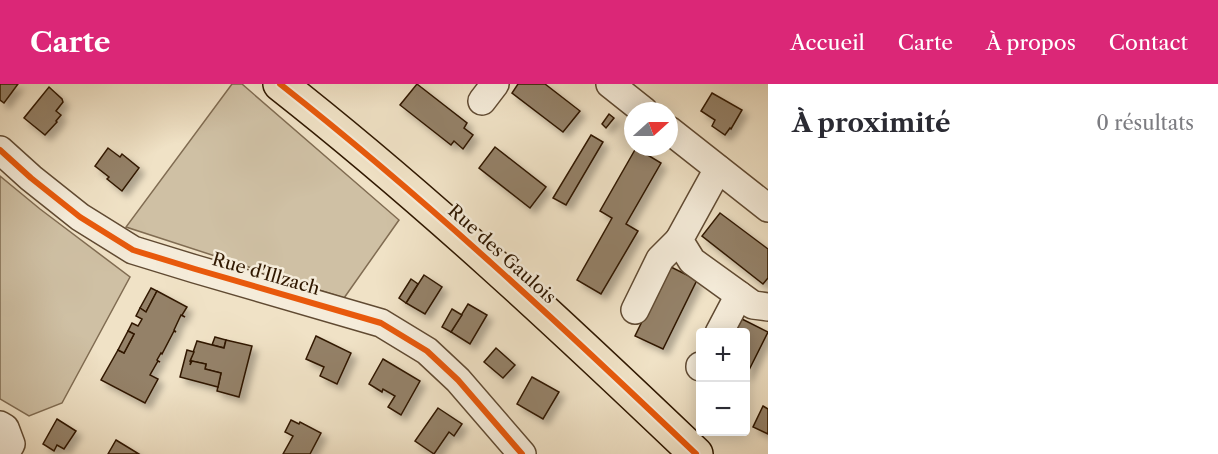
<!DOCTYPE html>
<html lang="fr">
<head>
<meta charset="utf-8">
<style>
	:root { --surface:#fff; --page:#f7f7f7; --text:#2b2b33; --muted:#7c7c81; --line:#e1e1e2; --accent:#db2777 }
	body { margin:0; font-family:"Libre Caslon Text",serif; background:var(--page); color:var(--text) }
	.controls { position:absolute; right:18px; bottom:18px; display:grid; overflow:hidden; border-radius:6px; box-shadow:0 3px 15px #0003 }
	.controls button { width:54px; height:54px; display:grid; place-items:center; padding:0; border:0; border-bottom:2px solid var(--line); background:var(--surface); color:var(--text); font:30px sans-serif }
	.compass { position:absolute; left:624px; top:18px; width:54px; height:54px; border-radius:50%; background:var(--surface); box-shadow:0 3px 15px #0003; rotate:69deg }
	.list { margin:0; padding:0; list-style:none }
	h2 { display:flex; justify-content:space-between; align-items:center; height:78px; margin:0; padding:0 24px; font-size:26px }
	h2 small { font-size:20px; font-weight:400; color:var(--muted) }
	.map { position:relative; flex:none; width:768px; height:370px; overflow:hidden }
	header { display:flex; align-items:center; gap:36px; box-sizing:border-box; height:84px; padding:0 30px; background:var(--accent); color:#fff }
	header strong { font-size:28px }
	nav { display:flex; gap:33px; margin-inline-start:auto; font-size:21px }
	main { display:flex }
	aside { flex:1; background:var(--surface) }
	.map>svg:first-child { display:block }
</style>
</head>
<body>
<header>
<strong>Carte</strong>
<nav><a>Accueil</a><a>Carte</a><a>À propos</a><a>Contact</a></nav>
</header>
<main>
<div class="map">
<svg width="768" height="370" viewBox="0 0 768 370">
	<defs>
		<filter id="shadow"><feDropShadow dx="5.5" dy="5.5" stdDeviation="3" flood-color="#0004"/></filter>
	</defs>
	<rect width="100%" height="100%" fill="#f0e2c6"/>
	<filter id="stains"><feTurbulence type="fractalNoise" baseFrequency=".00333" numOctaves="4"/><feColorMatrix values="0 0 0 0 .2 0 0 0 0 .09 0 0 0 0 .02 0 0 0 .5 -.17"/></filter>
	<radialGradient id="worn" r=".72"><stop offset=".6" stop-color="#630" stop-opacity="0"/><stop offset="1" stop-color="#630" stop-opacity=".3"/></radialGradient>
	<g fill="#cfc0a4" stroke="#806c52" stroke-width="1.5">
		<path d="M232 0H242L399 136 344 214 126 143Z"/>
		<path d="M0 92 40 125 130 193 62 319 29 332 0 315Z"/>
	</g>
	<g fill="#948167" stroke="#301800" stroke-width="1.5" filter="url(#shadow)">
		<path d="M0 0H18L4 19 0 16Z"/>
		<path d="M417 0 467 39 464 44 473 51 463 65 454 57 451 61 400 21Z"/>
		<path d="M518 0H545L580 27 563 48 512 9Z"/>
		<path d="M49 3 62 15 63 18 56 27 61 31 56 37 57 38 45 51 24 34Z"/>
		<path d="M712 9 742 26 731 45 730 44 725 51 712 42 715 36 701 27Z"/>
		<path d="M609 30 614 34 606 44 602 40Z"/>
		<path d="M591 51 603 58 566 121 553 114Z"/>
		<path d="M495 63 546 103 530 124 479 84Z"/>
		<path d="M108 64 120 73 122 70 139 84 122 107 107 95 109 93 95 82Z"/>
		<path d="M636 64 661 79 626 140 638 147 601 210 577 196 612 134 600 127Z"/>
		<path d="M720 129 768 165V194L763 200 702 152Z"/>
		<path d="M669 182 697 196 663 265 635 252Z"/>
		<path d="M424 191 442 203 425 230 406 219Z"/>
		<path d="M411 195 418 200 406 219 399 214Z"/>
		<path d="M151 204 157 207 146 228 140 224Z"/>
		<path d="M157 207 187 223 182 231 185 233 181 231 174 246 176 248 174 247 162 270 161 269 157 276 160 278 158 277 150 291 158 295 145 319 101 296 118 266 124 269 134 250 128 247 132 239 138 242 142 235 136 232 140 224 146 228Z"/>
		<path d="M468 220 487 231 470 260 451 248Z"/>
		<path d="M452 225 462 231 451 248 442 243Z"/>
		<path d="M740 234 768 248 746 292V249H733Z"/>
		<path d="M128 247 134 250 124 269 118 266Z"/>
		<path d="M316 252 351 269 337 300 320 292 324 283 306 275Z"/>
		<path d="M215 253 226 256 224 264 212 261Z"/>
		<path d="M226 256 252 262 239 313 217 307 221 289 205 285 206 280 192 277 190 281 191 277H190L197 257 224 264Z"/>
		<path d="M496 264 515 281 503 294 484 278Z"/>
		<path d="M187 266 194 268 190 277H191L190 281 192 277 206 280 205 285 221 289 218 303 180 293Z"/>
		<path d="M383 275 420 297 401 331 388 323 395 312 383 305 382 308 369 300Z"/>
		<path d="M532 293 559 308 543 335 517 320Z"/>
		<path d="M763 322 768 325V350L753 343Z"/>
		<path d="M438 324 462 340 454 352 449 348 434 370 415 357Z"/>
		<path d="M57 335 76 347 64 365 57 361 54 367 43 360Z"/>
		<path d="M291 336 299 340 300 338 321 349 310 370H283L293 352 285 348Z"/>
		<path d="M116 356 139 370H108Z"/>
	</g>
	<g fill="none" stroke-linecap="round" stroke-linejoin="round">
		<defs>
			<g id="minor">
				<path d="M610 0 644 27"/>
				<path d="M482 17 495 0"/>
				<path d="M669 46 768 124"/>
				<path d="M0 66 31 94 80 133 133 166 195 185 381 239 427 267 458 296 522 370"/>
				<path d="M718 85 679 156 692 177 753 221 768 223"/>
				<path d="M635 226 660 175 679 156"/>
				<path d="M719 249 739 211"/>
				<path d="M700 283V282"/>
				<path d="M0 341 5 344 11 360 5 370"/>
			</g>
			<path id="major" d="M280 0C425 114 563 243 696 370"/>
		</defs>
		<use href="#minor" stroke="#604a32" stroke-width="30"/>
		<use href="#major" stroke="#301800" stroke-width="36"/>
		<use href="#minor" stroke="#f5ecda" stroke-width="27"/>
		<use href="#major" stroke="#f0e2c6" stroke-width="33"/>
		<defs>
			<g id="cycleway">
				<path d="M280 0C425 114 563 243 696 370"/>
				<path d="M0 66 31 94 80 133 133 166 195 185 381 239 427 267 458 296 522 370"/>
			</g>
		</defs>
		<use href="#cycleway" stroke="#f5ecda" stroke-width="10"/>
		<use href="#cycleway" stroke="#e8590c" stroke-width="6"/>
	</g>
	<g text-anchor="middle" stroke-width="5" stroke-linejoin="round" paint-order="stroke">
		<g font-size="18" fill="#301800" stroke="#f5ecda">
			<text transform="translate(502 170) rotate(42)" y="6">Rue des Gaulois</text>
			<text transform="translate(266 190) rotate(16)" y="6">Rue d'Illzach</text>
		</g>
	</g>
	<rect width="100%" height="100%" filter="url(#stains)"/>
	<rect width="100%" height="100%" fill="url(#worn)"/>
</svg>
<div class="controls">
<button>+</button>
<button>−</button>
</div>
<svg class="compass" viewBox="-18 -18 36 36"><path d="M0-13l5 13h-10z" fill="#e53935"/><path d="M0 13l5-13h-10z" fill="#7c7c81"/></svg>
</div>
<aside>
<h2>À proximité<small>0 résultats</small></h2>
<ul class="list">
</ul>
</aside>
</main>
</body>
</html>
